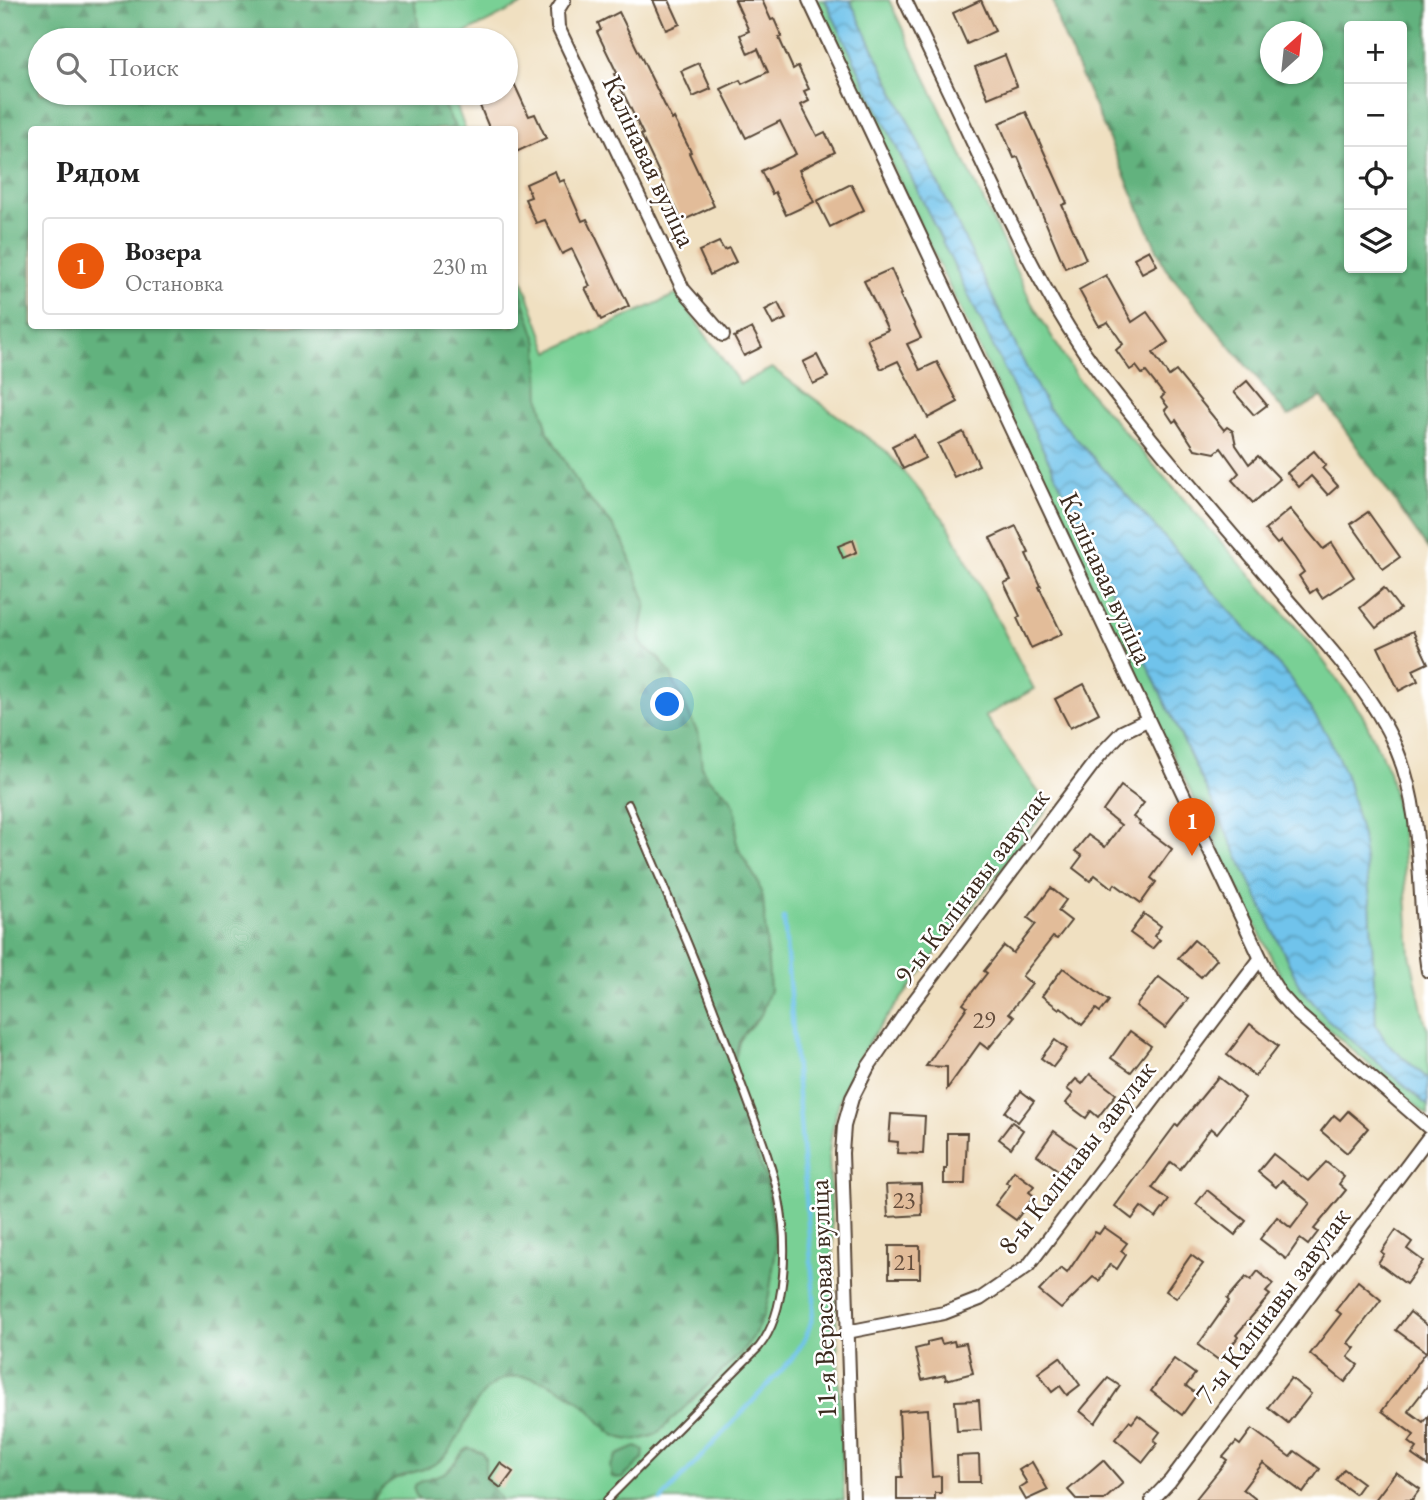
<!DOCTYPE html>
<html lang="ru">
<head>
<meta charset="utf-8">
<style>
	:root { --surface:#fff; --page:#f2f2f2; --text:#222; --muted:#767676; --line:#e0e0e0; --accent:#ea580c }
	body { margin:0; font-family:"EB Garamond",serif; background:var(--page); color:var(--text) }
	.controls { position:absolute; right:21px; top:21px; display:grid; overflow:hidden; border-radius:7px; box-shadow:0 2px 5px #0004 }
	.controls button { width:63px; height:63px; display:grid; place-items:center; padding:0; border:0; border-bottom:2px solid var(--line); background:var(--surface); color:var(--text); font:35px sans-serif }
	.compass { position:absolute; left:1260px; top:21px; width:63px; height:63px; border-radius:50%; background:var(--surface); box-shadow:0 2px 5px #0004; rotate:27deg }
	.you { position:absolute; left:668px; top:705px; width:24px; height:24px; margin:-18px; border:5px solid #fff; border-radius:50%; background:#1a73e8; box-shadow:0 0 0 10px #1a73e833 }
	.badge { display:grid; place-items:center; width:46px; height:46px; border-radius:50%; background:var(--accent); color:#fff; font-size:23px; font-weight:700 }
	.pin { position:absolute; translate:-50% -58px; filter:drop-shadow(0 2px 4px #0008) }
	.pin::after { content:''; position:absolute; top:37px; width:24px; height:21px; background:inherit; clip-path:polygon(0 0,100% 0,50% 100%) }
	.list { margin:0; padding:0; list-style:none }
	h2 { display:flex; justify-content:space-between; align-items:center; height:91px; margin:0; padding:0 28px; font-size:30px }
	h2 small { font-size:23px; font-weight:400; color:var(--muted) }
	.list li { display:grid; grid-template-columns:46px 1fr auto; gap:21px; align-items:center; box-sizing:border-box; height:98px; margin:0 14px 14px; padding:0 14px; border:2px solid var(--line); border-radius:7px }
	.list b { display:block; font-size:26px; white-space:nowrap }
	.list p { margin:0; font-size:23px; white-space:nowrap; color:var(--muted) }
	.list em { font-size:23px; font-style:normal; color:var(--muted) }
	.icon { flex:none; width:38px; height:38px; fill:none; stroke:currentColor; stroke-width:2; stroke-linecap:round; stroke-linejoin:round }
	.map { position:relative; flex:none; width:1428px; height:1500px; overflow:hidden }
	.search { position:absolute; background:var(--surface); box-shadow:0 2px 5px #0004; left:28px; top:28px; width:490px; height:77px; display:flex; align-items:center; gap:18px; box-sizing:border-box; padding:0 24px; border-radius:38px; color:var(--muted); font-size:26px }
	.panel { position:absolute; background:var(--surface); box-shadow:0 2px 5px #0004; left:28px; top:126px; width:490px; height:203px; border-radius:7px }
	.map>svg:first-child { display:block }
</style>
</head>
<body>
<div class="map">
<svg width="1428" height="1500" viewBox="0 0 1428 1500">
	<defs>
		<pattern id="forest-firs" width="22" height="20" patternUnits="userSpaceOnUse" patternTransform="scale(1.75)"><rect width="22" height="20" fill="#62b27e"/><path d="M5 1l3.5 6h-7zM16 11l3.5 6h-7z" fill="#529167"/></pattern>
		<pattern id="water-waves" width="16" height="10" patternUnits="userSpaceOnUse" patternTransform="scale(1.75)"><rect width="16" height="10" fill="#6fc3eb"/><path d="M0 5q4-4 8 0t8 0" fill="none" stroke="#5c9fbe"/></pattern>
	</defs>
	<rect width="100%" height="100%" fill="#fff"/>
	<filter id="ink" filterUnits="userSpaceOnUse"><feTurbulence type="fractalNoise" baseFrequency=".0143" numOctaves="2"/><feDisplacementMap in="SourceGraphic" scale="14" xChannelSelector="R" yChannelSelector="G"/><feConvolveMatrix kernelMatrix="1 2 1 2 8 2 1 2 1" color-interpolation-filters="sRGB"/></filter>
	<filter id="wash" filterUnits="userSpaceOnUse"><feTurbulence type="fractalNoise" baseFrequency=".00686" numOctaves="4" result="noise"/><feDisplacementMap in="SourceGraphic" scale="28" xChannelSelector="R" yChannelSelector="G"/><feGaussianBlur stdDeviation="1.57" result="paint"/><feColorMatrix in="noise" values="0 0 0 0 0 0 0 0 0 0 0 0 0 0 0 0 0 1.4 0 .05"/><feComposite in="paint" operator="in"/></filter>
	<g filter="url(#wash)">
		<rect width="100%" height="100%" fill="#f0e0c1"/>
		<g fill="#79d095" stroke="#5a7d5a" stroke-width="2">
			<path d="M0 0H531L451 40H40V93H452L465 129 32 130V326H514L515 260 549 352 677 294 740 384 772 368 886 451 947 523 1034 689 985 716 1049 807 874 1034C847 1075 834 1104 829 1153L844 1500H0Z"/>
			<path d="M813 0H889L1031 302 1077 378 1311 644 1362 714 1389 771 1402 835 1410 954 1425 1023 1428 1029V1116L1309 1012 1287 989 1157 723Z"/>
		</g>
		<g fill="url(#forest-firs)" stroke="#4e6e4e" stroke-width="2" fill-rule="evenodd">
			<path d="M0 0H414L421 40H40V93H437L456 129 32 130V326H514L515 275 538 343 540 400 548 432 584 494 610 522 623 541 646 602 640 640 644 647 659 658 670 673 699 736 702 768 708 778 729 796 734 805 737 817 736 840 740 852 758 882 763 898 770 990 761 1015 746 1031 739 1042 732 1072 738 1107 764 1174 768 1190 776 1249 769 1295 764 1315 753 1337 741 1353 657 1434C645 1439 634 1442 621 1438 605 1433 598 1417 586 1407 561 1385 519 1363 490 1387 469 1405 465 1433 447 1454 425 1479 392 1466 373 1500H0Z"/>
			<path d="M1053 0H1428V549L1322 397 1288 416 1165 268 1059 25ZM1349 26H1402V268H1349ZM1270 32H1312V74H1270Z"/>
			<path d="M636 1447 644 1450 643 1459 622 1479 612 1477 610 1467 617 1455Z"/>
			<path d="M469 1448 481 1452 485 1458V1478L501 1500H420C400 1480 437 1478 446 1472 456 1465 458 1452 469 1448Z"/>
		</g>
		<path fill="url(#water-waves)" stroke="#557684" stroke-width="2" d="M825 0H850L1029 373 1048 407 1289 677 1329 737 1347 778 1362 836 1370 898 1376 1025 1387 1043 1428 1079V1106L1326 1018 1300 987 1125 618Z"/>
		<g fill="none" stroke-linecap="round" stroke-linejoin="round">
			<path stroke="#6fc3eb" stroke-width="4.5" d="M661 1500 790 1361C806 1341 814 1323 814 1298L784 918"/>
		</g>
		<g id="blocks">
			<g fill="#e2bc99">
				<path d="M653 0H669L680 24 666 30Z"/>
				<path d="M735 0H762L771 20 774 19 782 37 779 38 793 69 798 66 809 89 804 91 809 101 801 105 817 136 825 132 835 152 799 170 814 202 786 215 775 192 772 194 761 171 796 154 780 121 746 138 721 89 740 80 742 84 768 72 758 49 748 54 740 35 749 31Z"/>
				<path d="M981 0 995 31 967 44 953 13Z"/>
				<path d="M619 12 672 120 674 118 691 152 689 153 714 206 682 221 641 135 643 134 614 74 617 73 597 32 601 30 598 23Z"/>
				<path d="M1005 55 1017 86 988 98 975 67Z"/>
				<path d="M699 63 711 89 693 97 681 71Z"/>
				<path d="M506 66 529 116 535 114 546 138 514 153V130H490L480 106 494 99 491 93H506Z"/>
				<path d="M1026 112 1067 203 1062 205 1086 259 1065 268 1018 157 1014 158 999 123Z"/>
				<path d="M555 171 559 182 564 180 582 221 587 219 629 306 601 320 585 288 590 286 572 249 562 254 545 220 536 223 525 199 531 197 526 184Z"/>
				<path d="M851 184 864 210 830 227 817 201Z"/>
				<path d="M719 242 724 250 729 248 736 262 710 275 699 251Z"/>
				<path d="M1149 250 1157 265 1142 273 1134 258Z"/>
				<path d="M891 269 902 294 900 295 921 338 907 344 920 370 937 362 958 402 928 418 898 361 881 369 867 339 888 330 864 281Z"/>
				<path d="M1106 275 1132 322 1147 312 1168 342 1153 353 1169 376 1176 371 1224 430 1227 427 1233 431 1236 445 1249 464 1258 456 1280 479 1253 503 1232 480 1239 473 1221 448 1215 453 1195 449 1176 420 1173 422 1165 410 1168 407 1161 398 1164 395 1146 372 1142 374 1136 366 1130 370 1116 350 1123 344 1108 322 1099 326 1079 290Z"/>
				<path d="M778 303 786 319 773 325 765 310Z"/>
				<path d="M752 328 762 347 744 356 734 337Z"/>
				<path d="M817 355 828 377 813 384 803 362Z"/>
				<path d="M1247 381 1267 405 1254 415 1234 392Z"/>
				<path d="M963 432 979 465 954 477 938 444Z"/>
				<path d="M914 435 925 458 903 469 892 446Z"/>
				<path d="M1314 451 1326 465 1322 468 1338 486 1328 495 1311 476 1299 487 1287 473Z"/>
				<path d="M1290 509 1323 549 1332 543 1354 577 1322 598 1316 589 1310 593 1299 576 1304 572 1294 557 1281 541 1277 544 1265 530Z"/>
				<path d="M1368 512 1400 557 1383 569 1351 524Z"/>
				<path d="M1016 526 1029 553 1026 554 1041 586 1039 587 1062 634 1031 648 1017 618 1020 616 1004 583 1011 580 990 538Z"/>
				<path d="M853 540 857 552 843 558 838 546Z"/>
				<path d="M1384 588 1400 609 1376 628 1360 608Z"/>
				<path d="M1413 631 1428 663 1413 670 1418 681 1399 691 1378 647Z"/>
				<path d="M1084 684 1099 713 1070 728 1055 699Z"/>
				<path d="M1121 786 1144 803 1133 817 1140 822 1139 824 1172 849 1151 878 1156 882 1141 903 1115 884 1112 888 1095 875 1090 881 1073 868 1082 856 1075 851 1088 835 1105 847 1121 825 1103 811Z"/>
				<path d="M1051 888 1066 900 1058 911 1071 921 1057 939 1053 937 1022 976 1032 984 1009 1013 1014 1017 988 1049 980 1043 947 1089V1067L926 1066 967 1007 963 1004 987 973 984 971 1004 946 1013 953 1036 924 1028 918Z"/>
				<path d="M1144 914 1161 926 1154 936 1160 940 1152 949 1130 933Z"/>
				<path d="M1194 940 1217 959 1201 977 1178 958Z"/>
				<path d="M1063 968 1109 1001 1100 1012 1096 1009 1082 1025 1061 1007 1059 1009 1042 996Z"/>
				<path d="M1159 977 1188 999 1165 1028 1136 1006Z"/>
				<path d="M1250 1024 1278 1046 1255 1076 1227 1055Z"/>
				<path d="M1130 1031 1151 1046 1131 1072 1111 1058Z"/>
				<path d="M1055 1040 1067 1049 1053 1067 1041 1058Z"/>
				<path d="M1090 1074 1116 1094 1098 1117 1091 1111 1086 1118 1066 1103 1073 1094 1067 1089 1076 1079 1082 1084Z"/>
				<path d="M1218 1077 1245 1098 1217 1133 1211 1128 1180 1169 1171 1162 1152 1188 1169 1200 1156 1218 1141 1207 1132 1219 1115 1206 1176 1124 1178 1126Z"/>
				<path d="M1021 1091 1034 1101 1018 1122 1005 1112Z"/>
				<path d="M1348 1111 1368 1128 1347 1153 1321 1131 1334 1115 1340 1120Z"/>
				<path d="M891 1114 925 1116 923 1154 897 1153 898 1142 889 1141Z"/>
				<path d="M1012 1122 1023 1130 1011 1148 999 1139Z"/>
				<path d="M1054 1131 1078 1148 1061 1172 1037 1155Z"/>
				<path d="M947 1133H967L965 1184H944V1169H947Z"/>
				<path d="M1273 1154 1308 1181 1326 1162 1344 1177 1339 1184 1346 1190 1314 1229 1318 1232 1308 1245 1300 1239 1286 1259 1260 1239 1277 1217 1291 1228 1310 1203 1282 1180 1276 1187 1258 1172Z"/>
				<path d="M1014 1171 1034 1186 1029 1192 1034 1196 1016 1220 995 1205 1010 1185 1006 1182Z"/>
				<path d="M921 1184 922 1215 888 1217 886 1185Z"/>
				<path d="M1207 1190 1246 1221 1235 1235 1196 1204Z"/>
				<path d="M1104 1227 1127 1243 1121 1251 1126 1255 1117 1269 1110 1264 1099 1281 1093 1277 1061 1309 1039 1291 1061 1268 1067 1273 1095 1232 1099 1234Z"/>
				<path d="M1396 1230 1412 1242 1407 1249 1423 1261 1406 1284 1378 1263 1384 1254 1381 1252Z"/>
				<rect x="889" y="1246" width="31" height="32"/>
				<path d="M1191 1255 1203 1264 1176 1298 1166 1291Z"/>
				<path d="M1258 1271 1273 1284 1266 1292 1270 1295 1236 1335 1238 1337 1220 1361 1198 1345 1229 1301 1227 1299 1246 1277 1251 1280Z"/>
				<path d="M1358 1281 1381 1300 1348 1343 1355 1348 1348 1357 1358 1365 1345 1382 1310 1354 1341 1314 1336 1310Z"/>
				<path d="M1410 1312 1428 1326V1385L1408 1411 1423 1422 1428 1416V1466L1412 1455 1417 1448 1409 1442 1414 1435 1382 1411 1426 1352 1396 1330Z"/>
				<path d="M940 1339 942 1344 954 1341 955 1345 966 1343 973 1373 946 1380 945 1375 922 1380 915 1349 927 1346V1342Z"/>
				<path d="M1060 1357 1080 1385 1067 1395 1060 1386 1052 1392 1038 1373Z"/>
				<path d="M1174 1359 1195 1374 1186 1386 1197 1394 1182 1415 1151 1391Z"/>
				<path d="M1108 1378 1120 1386 1095 1423 1080 1411Z"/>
				<path d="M1291 1378 1311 1394 1288 1423 1268 1407Z"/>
				<path d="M979 1400 981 1430 957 1431 955 1401Z"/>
				<path d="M928 1409 932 1477 941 1476V1493H935V1500H897V1477H902L899 1411Z"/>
				<path d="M1138 1415 1160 1432 1154 1440 1158 1443 1143 1462 1115 1439 1129 1421 1132 1423Z"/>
				<path d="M1252 1429 1290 1457 1295 1451 1320 1469 1303 1493 1263 1463 1243 1489 1257 1500H1195L1227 1460 1223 1457 1236 1442 1240 1445Z"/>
				<path d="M979 1455 980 1482H958L957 1456Z"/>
				<path d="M1103 1460 1123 1483 1104 1500H1077L1068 1490Z"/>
				<path d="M1032 1462 1048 1490 1026 1500 1019 1488 1027 1483 1019 1470Z"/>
				<path d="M500 1463 513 1472 501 1488 489 1479Z"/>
				<path d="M1344 1469 1363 1483 1355 1494 1336 1480Z"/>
				<path d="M1396 1472 1420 1489 1412 1500H1375Z"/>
			</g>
		</g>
	</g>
	<g filter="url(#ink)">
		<use href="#blocks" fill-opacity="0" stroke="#564536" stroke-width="2"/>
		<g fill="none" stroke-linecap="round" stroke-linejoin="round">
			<defs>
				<path id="service" d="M607 1500 759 1347C787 1312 788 1243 779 1199 771 1160 755 1121 741 1083 708 988 668 896 628 804"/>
				<g id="minor">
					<path d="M564 0 557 11 558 27 683 289 723 335"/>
					<path d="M809 0 1270 978 1280 994 1298 1014 1428 1127"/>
					<path d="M905 0C934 60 962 119 990 179 1022 246 1054 312 1098 371 1157 450 1223 523 1286 598 1326 644 1372 692 1396 748 1426 819 1416 897 1428 971"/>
					<path d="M847 1332 944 1313 980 1299 1028 1266 1260 959"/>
					<path d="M853 1500 842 1153 844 1126 852 1098 868 1067 908 1009 1100 755 1122 732 1147 720"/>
					<path d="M1152 1500 1170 1481 1428 1138"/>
				</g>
			</defs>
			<use href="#service" stroke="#564536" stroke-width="10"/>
			<use href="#minor" stroke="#564536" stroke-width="16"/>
			<use href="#service" stroke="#fff" stroke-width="6"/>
			<use href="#minor" stroke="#fff" stroke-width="12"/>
		</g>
	</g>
	<g text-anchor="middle" stroke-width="5" stroke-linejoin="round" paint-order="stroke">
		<g font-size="24" fill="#654e3d">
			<text x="984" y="1028">29</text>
			<text x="904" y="1208">23</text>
			<text x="905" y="1270">21</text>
		</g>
		<g font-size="28" fill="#3b2a1e" stroke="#fff">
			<text transform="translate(650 161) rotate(65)" y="10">Калінавая вуліца</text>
			<text transform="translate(1107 578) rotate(65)" y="10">Калінавая вуліца</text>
			<text transform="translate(971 886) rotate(-53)" y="10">9-ы Калінавы завулак</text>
			<text transform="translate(1076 1157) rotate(-52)" y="10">8-ы Калінавы завулак</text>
			<text transform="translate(822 1299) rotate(-92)" y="10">11-я Верасовая вуліца</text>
			<text transform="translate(1272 1305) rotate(-53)" y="10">7-ы Калінавы завулак</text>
		</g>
	</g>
</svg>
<div class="controls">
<button>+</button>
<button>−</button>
<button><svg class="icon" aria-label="locate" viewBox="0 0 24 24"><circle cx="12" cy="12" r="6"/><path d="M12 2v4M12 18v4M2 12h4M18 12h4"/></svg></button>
<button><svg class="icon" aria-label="layers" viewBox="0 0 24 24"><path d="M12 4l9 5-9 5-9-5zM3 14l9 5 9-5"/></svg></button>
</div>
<svg class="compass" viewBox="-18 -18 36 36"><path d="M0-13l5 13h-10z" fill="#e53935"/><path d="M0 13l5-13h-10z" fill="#767676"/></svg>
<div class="you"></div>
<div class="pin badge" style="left:1192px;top:856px">1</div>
<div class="search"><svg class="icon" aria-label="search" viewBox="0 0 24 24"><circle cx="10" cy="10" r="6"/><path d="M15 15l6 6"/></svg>Поиск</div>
<section class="panel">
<h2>Рядом<small></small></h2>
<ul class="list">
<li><span class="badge">1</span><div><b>Возера</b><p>Остановка</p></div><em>230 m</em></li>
</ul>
</section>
</div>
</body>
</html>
